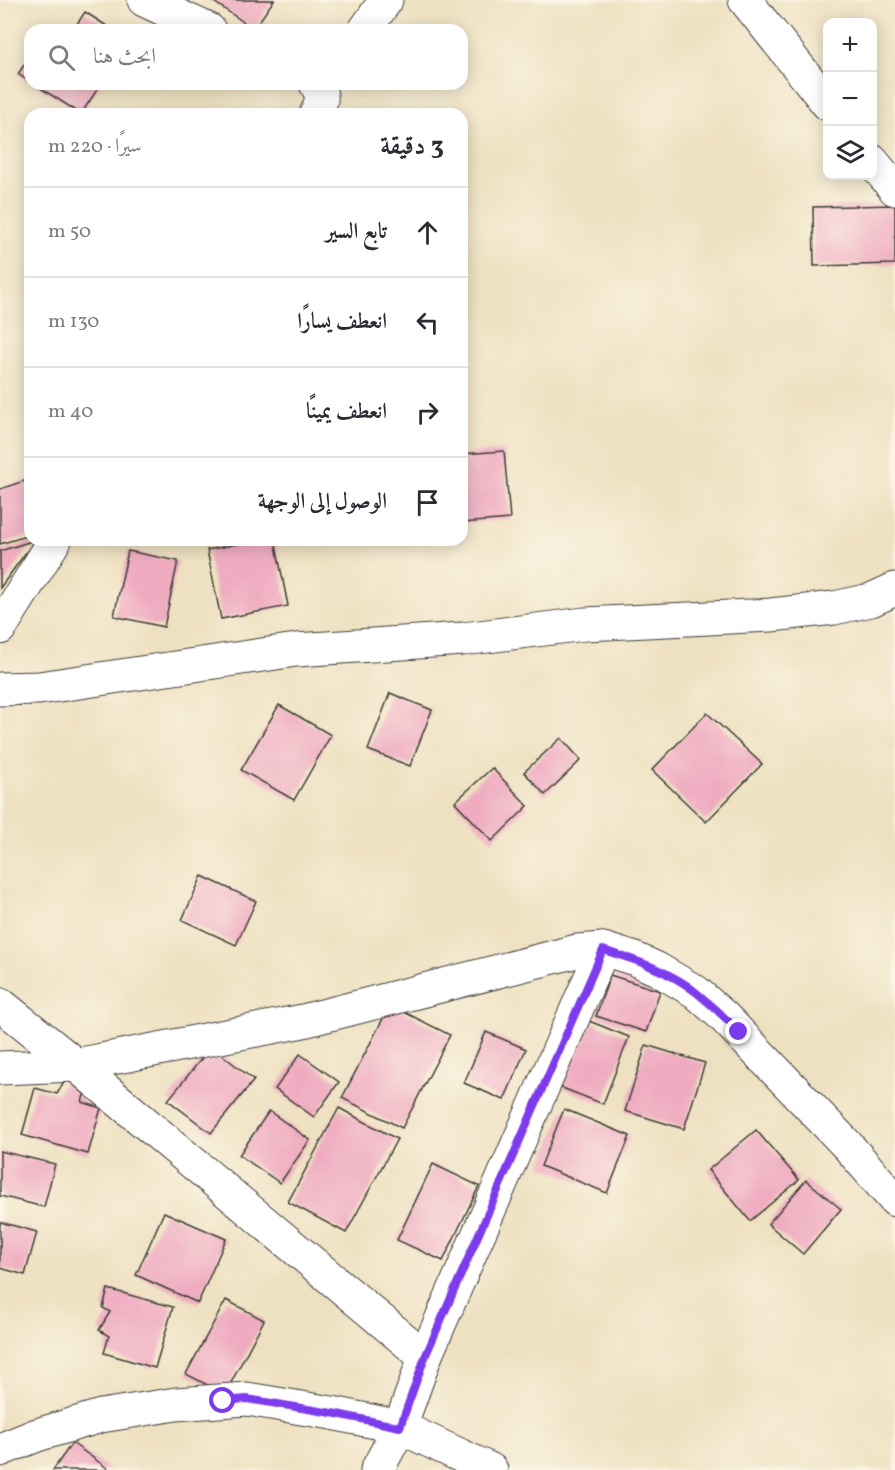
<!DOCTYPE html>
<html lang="ar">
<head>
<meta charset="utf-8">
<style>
	:root { --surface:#fff; --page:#f7f7f7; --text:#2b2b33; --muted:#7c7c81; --line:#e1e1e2 }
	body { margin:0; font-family:Vollkorn,Amiri,serif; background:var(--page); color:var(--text); direction:rtl }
	.controls { position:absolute; right:18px; top:18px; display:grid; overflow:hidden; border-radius:12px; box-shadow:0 3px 15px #0003 }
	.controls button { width:54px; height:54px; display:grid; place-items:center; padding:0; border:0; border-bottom:2px solid var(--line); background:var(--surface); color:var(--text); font:30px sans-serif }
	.stop { position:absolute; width:18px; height:18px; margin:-14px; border:4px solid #7c3aed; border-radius:50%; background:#fff }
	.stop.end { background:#7c3aed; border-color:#fff; box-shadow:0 2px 6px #0008 }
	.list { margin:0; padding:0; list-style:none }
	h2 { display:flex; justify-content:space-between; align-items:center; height:78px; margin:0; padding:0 24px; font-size:26px }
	h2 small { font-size:20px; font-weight:400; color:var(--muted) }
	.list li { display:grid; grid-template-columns:39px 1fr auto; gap:18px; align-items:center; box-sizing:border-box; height:90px; padding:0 24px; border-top:2px solid var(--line) }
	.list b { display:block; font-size:22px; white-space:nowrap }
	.list em { font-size:20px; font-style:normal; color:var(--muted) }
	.icon { flex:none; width:33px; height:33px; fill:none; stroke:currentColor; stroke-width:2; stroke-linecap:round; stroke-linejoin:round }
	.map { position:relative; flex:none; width:895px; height:1470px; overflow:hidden; direction:ltr }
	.search { position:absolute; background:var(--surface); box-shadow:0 3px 15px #0003; left:24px; top:24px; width:444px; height:66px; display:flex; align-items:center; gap:15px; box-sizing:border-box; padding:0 21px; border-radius:18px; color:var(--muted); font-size:22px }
	.panel { position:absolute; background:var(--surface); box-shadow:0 3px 15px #0003; left:24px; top:108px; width:444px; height:438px; border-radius:18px; direction:rtl }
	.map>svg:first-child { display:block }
</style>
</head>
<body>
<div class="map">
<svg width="895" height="1470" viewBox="0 0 895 1470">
	<rect width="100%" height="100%" fill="#fcf5e5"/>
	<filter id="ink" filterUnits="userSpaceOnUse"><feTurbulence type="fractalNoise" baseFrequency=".0167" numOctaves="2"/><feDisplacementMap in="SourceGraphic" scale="12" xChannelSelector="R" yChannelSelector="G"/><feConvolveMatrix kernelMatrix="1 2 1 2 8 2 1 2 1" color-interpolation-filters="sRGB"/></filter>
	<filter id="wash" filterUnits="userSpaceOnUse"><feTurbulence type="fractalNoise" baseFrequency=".008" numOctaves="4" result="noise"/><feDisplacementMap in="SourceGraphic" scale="24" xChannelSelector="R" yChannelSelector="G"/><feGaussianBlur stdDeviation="1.35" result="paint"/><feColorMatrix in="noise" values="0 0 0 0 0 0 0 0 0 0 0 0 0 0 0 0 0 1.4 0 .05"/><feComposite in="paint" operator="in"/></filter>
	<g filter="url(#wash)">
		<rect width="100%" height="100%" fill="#eee1c1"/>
		<g id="blocks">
			<g fill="#efacc1">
				<path d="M211 0H274L254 29Z"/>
				<path d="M85 12 113 30H73Z"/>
				<path d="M51 24 60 30H47Z"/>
				<path d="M30 56V82L18 74Z"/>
				<path d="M34 84H101L81 114Z"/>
				<path d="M895 205V264L814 266 813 207Z"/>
				<path d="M504 451 510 519 462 523V454Z"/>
				<path d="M30 479V535L0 544V489Z"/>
				<path d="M35 540 0 588V551Z"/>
				<path d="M258 540H275L288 606 221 619 207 550Z"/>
				<path d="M128 551 178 561 164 627 114 616Z"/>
				<path d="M390 693 432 710 410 766 368 750Z"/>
				<path d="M279 705 331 735 294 800 241 770Z"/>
				<path d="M707 713 762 764 706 822 652 770Z"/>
				<path d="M561 738 581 760 545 795 524 772Z"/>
				<path d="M492 768 528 806 492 841 455 802Z"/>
				<path d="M202 876 256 901 236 945 182 920Z"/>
				<path d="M610 975 660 991 646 1032 596 1016Z"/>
				<path d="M390 1005 450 1035 402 1128 342 1098Z"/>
				<path d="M579 1017 629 1037 603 1104 552 1084Z"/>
				<path d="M486 1032 526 1049 504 1100 464 1083Z"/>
				<path d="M215 1042 228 1046 221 1054 254 1080 211 1133 168 1100Z"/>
				<path d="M646 1045 705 1063 684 1129 625 1111Z"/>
				<path d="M300 1054 339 1082 314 1117 275 1089Z"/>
				<path d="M66 1079 87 1085 82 1102 101 1108 88 1154 22 1135 35 1088 57 1094Z"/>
				<path d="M339 1108 397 1139 346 1233 288 1202Z"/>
				<path d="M564 1109 630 1136 607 1193 541 1166Z"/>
				<path d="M269 1111 310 1140 280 1183 239 1155Z"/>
				<path d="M756 1130 799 1180 750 1221 708 1170Z"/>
				<path d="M0 1151 55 1164 44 1207 0 1196Z"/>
				<path d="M433 1164 479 1186 443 1261 397 1240Z"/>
				<path d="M806 1180 841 1209 803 1254 768 1224Z"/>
				<path d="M164 1212 226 1239 198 1303 136 1275Z"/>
				<path d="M0 1222 37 1232 25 1275 0 1268Z"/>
				<path d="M108 1289 173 1307 155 1368 104 1353 109 1336 99 1330 110 1312 103 1308Z"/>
				<path d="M226 1300 264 1320 225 1394 186 1374Z"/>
				<path d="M72 1443 110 1470H53Z"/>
			</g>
		</g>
	</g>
	<g filter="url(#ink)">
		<use href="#blocks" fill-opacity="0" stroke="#3c3a35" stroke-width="1.5"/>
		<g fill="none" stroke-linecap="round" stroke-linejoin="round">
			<defs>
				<g id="minor">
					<path d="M144 0 209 30"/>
					<path d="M745 0 828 104"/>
					<path d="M365 30 386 0"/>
					<path d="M316 84C324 96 322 101 316 114"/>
					<path d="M872 161 895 189"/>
					<path d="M0 628 55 540"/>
					<path d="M0 689 39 688 296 650 463 639 585 624 771 615 834 608 871 600 895 589"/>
					<path d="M0 1004 76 1065 425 1357 400 1427 491 1470"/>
					<path d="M0 1068 76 1065 303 1021 577 951 603 949 635 959 657 969 696 992 723 1016 847 1145 895 1200"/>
					<path d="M425 1357 603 949"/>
					<path d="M0 1450 37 1435 101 1416 176 1404 247 1399 332 1413 400 1427 377 1470"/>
				</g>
			</defs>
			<use href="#minor" stroke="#3c3a35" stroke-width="35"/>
			<use href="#minor" stroke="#fff" stroke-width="33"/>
		</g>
	</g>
	<g fill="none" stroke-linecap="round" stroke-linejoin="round" filter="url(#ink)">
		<path stroke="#7c3aed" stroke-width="8" d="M223 1401 247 1399 332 1413 400 1427 425 1357 603 950C636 960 670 971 697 993 712 1005 726 1018 739 1032"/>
	</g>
</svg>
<div class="controls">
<button>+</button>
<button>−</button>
<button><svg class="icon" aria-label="layers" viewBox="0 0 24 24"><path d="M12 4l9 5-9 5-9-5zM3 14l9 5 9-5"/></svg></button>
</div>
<div class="stop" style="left:223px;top:1401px"></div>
<div class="stop end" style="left:739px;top:1032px"></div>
<div class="search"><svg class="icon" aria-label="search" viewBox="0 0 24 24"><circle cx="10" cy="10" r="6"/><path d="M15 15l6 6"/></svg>ابحث هنا</div>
<section class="panel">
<h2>3 دقيقة<small>سيرًا · 220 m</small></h2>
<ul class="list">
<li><svg class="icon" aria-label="ahead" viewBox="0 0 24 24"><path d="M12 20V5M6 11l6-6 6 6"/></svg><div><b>تابع السير</b></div><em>50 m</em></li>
<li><svg class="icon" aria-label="left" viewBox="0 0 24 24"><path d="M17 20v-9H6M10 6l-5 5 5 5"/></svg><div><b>انعطف يسارًا</b></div><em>130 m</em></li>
<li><svg class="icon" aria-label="right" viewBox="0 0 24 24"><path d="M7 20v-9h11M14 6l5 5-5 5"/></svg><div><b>انعطف يمينًا</b></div><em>40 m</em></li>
<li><svg class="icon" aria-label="arrive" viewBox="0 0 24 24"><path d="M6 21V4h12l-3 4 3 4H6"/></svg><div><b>الوصول إلى الوجهة</b></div></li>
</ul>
</section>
</div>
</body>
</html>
